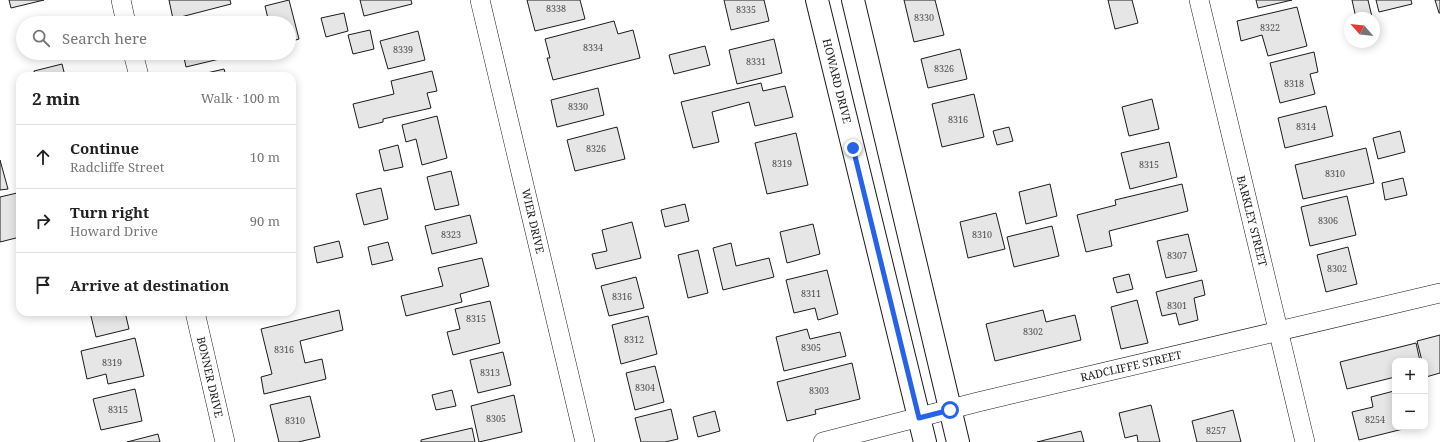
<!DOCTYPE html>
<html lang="en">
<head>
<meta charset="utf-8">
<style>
	:root { --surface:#fff; --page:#f2f2f2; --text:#222; --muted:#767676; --line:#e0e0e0 }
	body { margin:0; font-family:"Noto Serif",serif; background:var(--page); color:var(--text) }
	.controls { position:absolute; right:12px; bottom:12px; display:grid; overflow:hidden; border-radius:8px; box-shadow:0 2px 10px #0003 }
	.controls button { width:36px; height:36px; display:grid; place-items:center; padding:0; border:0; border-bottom:1px solid var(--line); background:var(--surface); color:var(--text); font:20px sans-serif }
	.compass { position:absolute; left:1344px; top:12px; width:36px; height:36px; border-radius:50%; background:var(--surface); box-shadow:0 2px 10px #0003; rotate:297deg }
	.stop { position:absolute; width:12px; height:12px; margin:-9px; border:3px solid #2563eb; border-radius:50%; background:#fff }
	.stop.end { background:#2563eb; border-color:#fff; box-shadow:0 1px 4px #0008 }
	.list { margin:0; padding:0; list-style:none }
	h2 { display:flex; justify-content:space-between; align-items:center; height:52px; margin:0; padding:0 16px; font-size:17px }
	h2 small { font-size:13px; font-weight:400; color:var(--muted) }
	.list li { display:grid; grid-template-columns:26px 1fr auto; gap:12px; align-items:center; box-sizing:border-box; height:64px; padding:0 16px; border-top:1px solid var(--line) }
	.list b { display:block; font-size:15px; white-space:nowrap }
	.list p { margin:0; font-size:13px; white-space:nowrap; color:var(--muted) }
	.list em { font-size:13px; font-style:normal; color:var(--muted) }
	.icon { flex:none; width:22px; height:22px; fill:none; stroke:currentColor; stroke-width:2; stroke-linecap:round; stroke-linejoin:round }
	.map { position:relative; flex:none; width:1440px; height:442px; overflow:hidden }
	.search { position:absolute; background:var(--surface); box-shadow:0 2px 10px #0003; left:16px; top:16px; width:280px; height:44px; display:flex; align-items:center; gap:10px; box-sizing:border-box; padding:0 14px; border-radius:22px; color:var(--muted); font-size:15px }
	.panel { position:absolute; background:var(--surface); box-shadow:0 2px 10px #0003; left:16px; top:72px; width:280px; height:244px; border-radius:12px }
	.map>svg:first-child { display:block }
</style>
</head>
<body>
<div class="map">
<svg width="1440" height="442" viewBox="0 0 1440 442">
	<rect width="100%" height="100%" fill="#fff"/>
	<g fill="#e6e6e6" stroke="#1a1a1a">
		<path d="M9 0H44L11 8Z"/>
		<path d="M169 0H230L231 4 173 19Z"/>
		<path d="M289 0 299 39 289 42V23H269L265 6Z"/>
		<path d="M360 0H411L412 4 364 16Z"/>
		<path d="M527 0H580L585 19 535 31Z"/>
		<path d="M724 0H764L769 21 731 30Z"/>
		<path d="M904 0H935L944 35 914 42Z"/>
		<path d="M1108 0H1132L1138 23 1115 29Z"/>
		<path d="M1256 0H1292L1258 8Z"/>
		<path d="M1352 0H1368L1372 17 1356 18Z"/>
		<path d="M1376 0H1411L1412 4 1379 12Z"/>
		<path d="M1435 0H1440V13H1439Z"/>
		<path d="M1297 7 1307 46 1268 56 1262 35 1241 41 1237 21Z"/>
		<path d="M344 13 348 31 326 37 321 18Z"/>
		<path d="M614 21 618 34 633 30 640 58 553 80 547 58H550L545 39Z"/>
		<path d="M370 30 374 49 353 54 348 35Z"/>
		<path d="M418 31 425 60 388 69 380 41Z"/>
		<path d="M774 39 782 73 737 84 729 50Z"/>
		<path d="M705 46 710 65 674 74 669 55Z"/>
		<path d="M960 49 967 79 928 88 921 59Z"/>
		<path d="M1314 52 1318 72 1310 74 1315 94 1280 103 1270 63Z"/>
		<path d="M183 53H236V55L186 67Z"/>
		<path d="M62 64 65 76H35L34 71Z"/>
		<path d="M224 69 226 76H194Z"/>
		<path d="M432 71 437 91 427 93 431 108 383 119V122L359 128 353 104 394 94 391 81Z"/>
		<path d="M761 83 763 91 785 86 793 117 755 126 749 102 712 112 719 142 693 148 681 102Z"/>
		<path d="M598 88 604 115 557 127 551 100Z"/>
		<path d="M974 94 984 137 942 147 932 104Z"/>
		<path d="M1152 99 1159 129 1129 136 1122 107Z"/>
		<path d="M1326 106 1333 136 1285 148 1278 118Z"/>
		<path d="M437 116 447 158 422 165 416 139 406 142 402 125Z"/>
		<path d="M617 127 625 159 575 171 567 140Z"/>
		<path d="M1009 127 1013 141 997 145 993 131Z"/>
		<path d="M1400 131 1405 152 1378 159 1373 138Z"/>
		<path d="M796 133 808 185 767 194 755 143Z"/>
		<path d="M1169 142 1177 177 1130 189 1121 153Z"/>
		<path d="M398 145 403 167 384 171 379 150Z"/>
		<path d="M1366 148 1374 183 1303 199 1295 165Z"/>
		<path d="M0 160 8 189 0 190Z"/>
		<path d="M451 171 459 205 435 210 427 177Z"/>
		<path d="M1403 178 1407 195 1385 200 1382 183Z"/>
		<path d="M1050 184 1057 216 1026 224 1019 192Z"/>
		<path d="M1182 184 1188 211 1109 231 1112 246 1086 252 1077 215 1116 205 1115 200Z"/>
		<path d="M381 188 388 219 364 225 356 194Z"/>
		<path d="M17 193 20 206V237L0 242V197Z"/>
		<path d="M1347 196 1356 235 1310 246 1301 207Z"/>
		<path d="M685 204 689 221 665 227 661 210Z"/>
		<path d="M996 213 1005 249 968 258 960 222Z"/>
		<path d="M470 215 477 243 432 254 425 226Z"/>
		<path d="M632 222 641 258 596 269 592 254 607 251 602 230Z"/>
		<path d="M813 224 820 254 787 263 780 232Z"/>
		<path d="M1052 226 1059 256 1014 267 1007 237Z"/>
		<path d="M1188 234 1197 271 1166 278 1157 241Z"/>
		<path d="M339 241 343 257 317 263 314 247Z"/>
		<path d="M388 242 393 260 372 265 368 247Z"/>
		<path d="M731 243 736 266 769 258 774 277 723 290 713 248Z"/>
		<path d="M1348 247 1357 284 1326 292 1317 255Z"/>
		<path d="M698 250 708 293 688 298 678 255Z"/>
		<path d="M482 258 489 286 460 294 462 302 406 316 401 296 443 286 438 268Z"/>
		<path d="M827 270 838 314 818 320 815 308 794 313 786 280Z"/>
		<path d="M1129 274 1133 289 1117 293 1113 278Z"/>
		<path d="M636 277 644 308 609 316 601 286Z"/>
		<path d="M1202 280 1205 295 1194 298 1198 320 1179 325 1176 313 1162 316 1156 292Z"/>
		<path d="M1137 300 1148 343 1121 349 1111 307Z"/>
		<path d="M490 301 500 343 453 355 447 332 460 329 455 309Z"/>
		<path d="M339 310 343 330 300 341 305 363 322 359 326 379 264 394 261 377 272 374 261 329Z"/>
		<path d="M1043 310 1046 322 1075 315 1081 340 995 361 986 324Z"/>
		<path d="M90 312H125L129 329 96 337Z"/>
		<path d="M648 316 657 354 621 364 612 325Z"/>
		<path d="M807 329 810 339 840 332 846 356 784 371 776 337Z"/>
		<path d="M1440 335V373L1426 377 1425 361H1422L1417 341Z"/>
		<path d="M135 338 144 376 108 384 106 374 87 379 81 351Z"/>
		<path d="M1416 343 1420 361H1395V377L1347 389 1340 362Z"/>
		<path d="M503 352 511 385 478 393 470 360Z"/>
		<path d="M852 363 860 399 815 410 816 414 787 421 777 382Z"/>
		<path d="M655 366 664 402 635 410 626 373Z"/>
		<path d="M135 389 142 421 101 430 93 399Z"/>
		<path d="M452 390 456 406 436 410 432 395Z"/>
		<path d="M1394 391 1395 427H1403V429L1359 440 1352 412 1373 407 1371 397Z"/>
		<path d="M514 395 522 432 479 442 471 406Z"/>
		<path d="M310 396 320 437 298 442H279L270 405Z"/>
		<path d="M1151 405 1160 442H1138L1137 435 1125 438 1119 413Z"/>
		<path d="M671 409 678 439 665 442H641L635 418Z"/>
		<path d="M1233 410 1241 442H1197L1192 421Z"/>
		<path d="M715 411 720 431 698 437 693 417Z"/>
		<path d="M472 428 475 442H421V440Z"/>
		<path d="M1081 431 1084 442H1037Z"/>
		<path d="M158 434 160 442H127Z"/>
	</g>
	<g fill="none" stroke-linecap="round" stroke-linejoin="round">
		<defs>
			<g id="minor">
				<path d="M121 0 126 23"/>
				<path d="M480 0 585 442"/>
				<path d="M1199 0 1305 442"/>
				<path d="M133 53 139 76"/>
				<path d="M195 312 225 442"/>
				<path d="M823 442 978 402 1440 293"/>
			</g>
			<g id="secondary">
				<path d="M817 0 925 442"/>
				<path d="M853 0 958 442"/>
			</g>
		</defs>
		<use href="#minor" stroke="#1a1a1a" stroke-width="20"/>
		<use href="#secondary" stroke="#1a1a1a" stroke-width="24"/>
		<use href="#minor" stroke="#fff" stroke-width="19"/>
		<use href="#secondary" stroke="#fff" stroke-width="22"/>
	</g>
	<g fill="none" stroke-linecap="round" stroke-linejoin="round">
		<path stroke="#2563eb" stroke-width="5" d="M853 148 919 418 950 410"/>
	</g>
	<g text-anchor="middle" stroke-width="3" stroke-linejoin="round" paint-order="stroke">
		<g font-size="9" fill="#4d4d4d">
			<text x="556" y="12">8338</text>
			<text x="746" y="13">8335</text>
			<text x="924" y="21">8330</text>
			<text x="1270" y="31">8322</text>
			<text x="593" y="51">8334</text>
			<text x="403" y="53">8339</text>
			<text x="756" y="65">8331</text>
			<text x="944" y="72">8326</text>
			<text x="1294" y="87">8318</text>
			<text x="578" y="110">8330</text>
			<text x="958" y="123">8316</text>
			<text x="1306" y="130">8314</text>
			<text x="596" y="152">8326</text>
			<text x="782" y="167">8319</text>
			<text x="1149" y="168">8315</text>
			<text x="1335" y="177">8310</text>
			<text x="1328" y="224">8306</text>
			<text x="451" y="238">8323</text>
			<text x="982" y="238">8310</text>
			<text x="1177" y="259">8307</text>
			<text x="1337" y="272">8302</text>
			<text x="811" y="297">8311</text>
			<text x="622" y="300">8316</text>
			<text x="1177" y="309">8301</text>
			<text x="476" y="322">8315</text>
			<text x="1033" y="335">8302</text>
			<text x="634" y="343">8312</text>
			<text x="811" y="351">8305</text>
			<text x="284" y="353">8316</text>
			<text x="112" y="366">8319</text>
			<text x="490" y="376">8313</text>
			<text x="645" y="391">8304</text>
			<text x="819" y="394">8303</text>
			<text x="118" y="413">8315</text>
			<text x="496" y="422">8305</text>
			<text x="1375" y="423">8254</text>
			<text x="295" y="424">8310</text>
			<text x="1216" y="434">8257</text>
		</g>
		<g font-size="11" fill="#1a1a1a" stroke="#fff">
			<text transform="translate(837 81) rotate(76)" y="4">HOWARD DRIVE</text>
			<text transform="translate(533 221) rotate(77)" y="4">WIER DRIVE</text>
			<text transform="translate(1252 221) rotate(76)" y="4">BARKLEY STREET</text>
			<text transform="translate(1131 366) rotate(-13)" y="4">RADCLIFFE STREET</text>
			<text transform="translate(210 377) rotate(77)" y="4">BONNER DRIVE</text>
		</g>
	</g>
</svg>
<div class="controls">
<button>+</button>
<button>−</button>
</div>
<svg class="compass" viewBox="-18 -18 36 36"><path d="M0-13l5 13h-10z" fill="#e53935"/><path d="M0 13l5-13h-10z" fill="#767676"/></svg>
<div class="stop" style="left:950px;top:410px"></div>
<div class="stop end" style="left:853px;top:148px"></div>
<div class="search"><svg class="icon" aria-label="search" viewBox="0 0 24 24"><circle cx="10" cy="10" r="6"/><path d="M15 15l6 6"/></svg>Search here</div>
<section class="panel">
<h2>2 min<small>Walk · 100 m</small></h2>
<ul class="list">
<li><svg class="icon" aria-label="ahead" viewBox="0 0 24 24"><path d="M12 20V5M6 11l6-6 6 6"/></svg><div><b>Continue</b><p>Radcliffe Street</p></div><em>10 m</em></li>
<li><svg class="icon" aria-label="right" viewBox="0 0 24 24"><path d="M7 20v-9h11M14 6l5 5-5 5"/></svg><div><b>Turn right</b><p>Howard Drive</p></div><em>90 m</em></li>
<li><svg class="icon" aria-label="arrive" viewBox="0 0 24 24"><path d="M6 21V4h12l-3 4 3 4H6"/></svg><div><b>Arrive at destination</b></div></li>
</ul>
</section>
</div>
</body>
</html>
